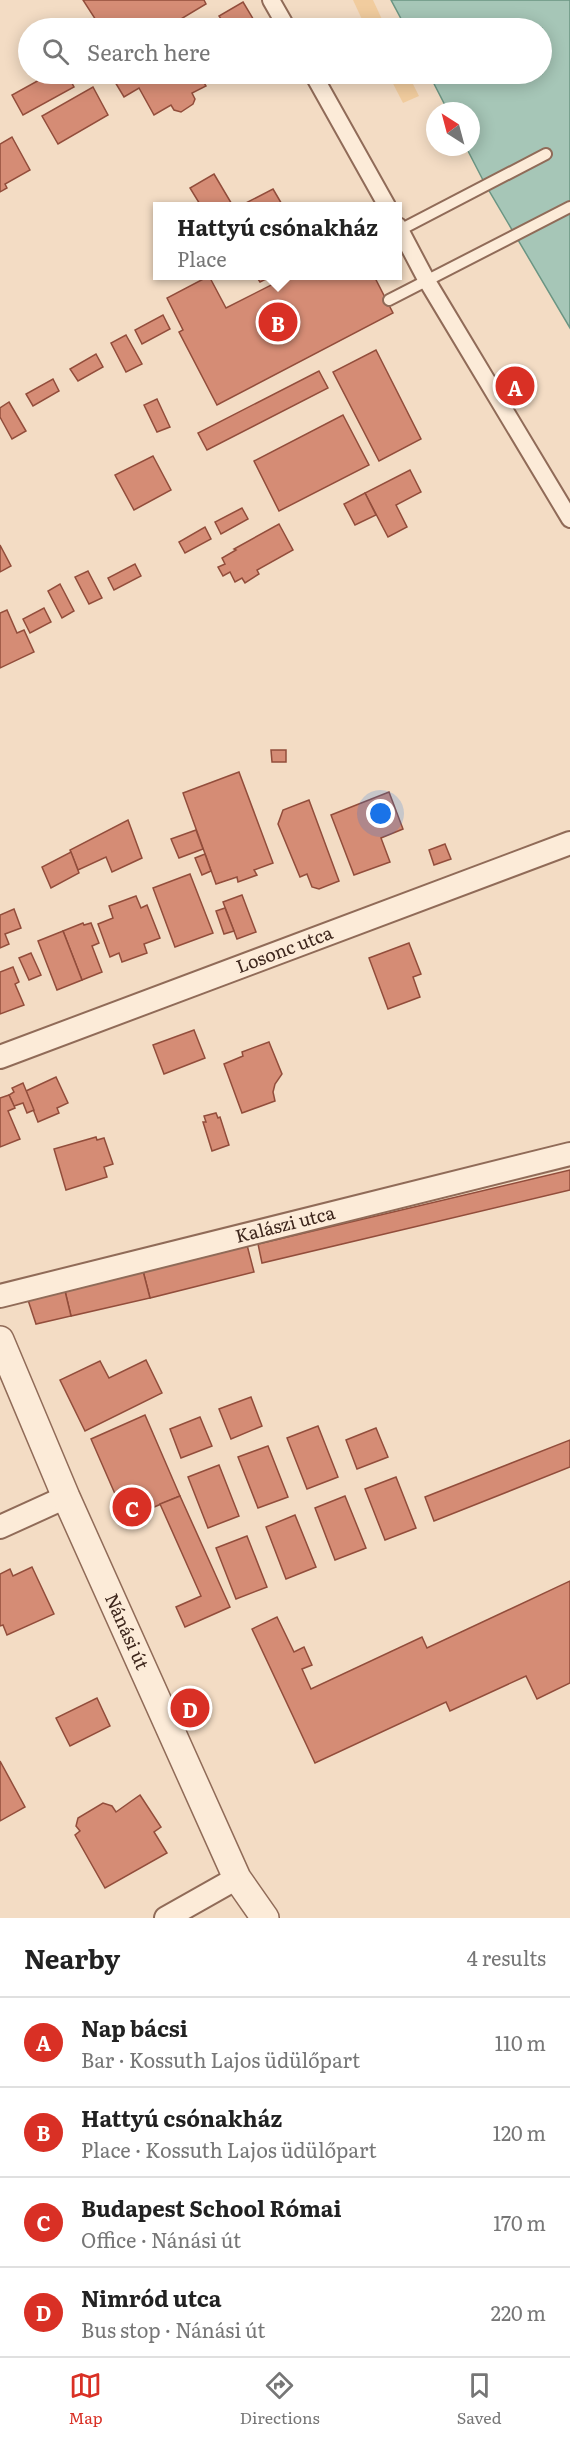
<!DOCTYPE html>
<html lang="en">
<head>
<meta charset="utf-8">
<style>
	:root { --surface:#fff; --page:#f6f6f6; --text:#222; --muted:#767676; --line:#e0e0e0; --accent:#d93025 }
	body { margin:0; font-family:Literata,serif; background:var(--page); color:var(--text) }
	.compass { position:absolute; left:426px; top:102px; width:54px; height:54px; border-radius:50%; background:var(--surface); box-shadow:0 3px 15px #0003; rotate:324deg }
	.you { position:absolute; left:381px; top:814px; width:21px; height:21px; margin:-15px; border:4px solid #fff; border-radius:50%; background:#1a73e8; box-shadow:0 0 0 9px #1a73e833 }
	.badge { display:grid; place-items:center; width:39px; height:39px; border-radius:50%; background:var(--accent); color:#fff; font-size:20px; font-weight:700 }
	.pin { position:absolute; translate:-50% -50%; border:3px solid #fff; box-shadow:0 2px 6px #0006 }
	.popup { position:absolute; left:153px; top:202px; width:249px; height:78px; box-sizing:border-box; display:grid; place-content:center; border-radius:0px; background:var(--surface); filter:drop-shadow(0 2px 4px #0005); font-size:20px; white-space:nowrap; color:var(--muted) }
	.popup b { font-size:22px; color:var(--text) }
	.popup::after { content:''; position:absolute; left:50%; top:100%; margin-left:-12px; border:12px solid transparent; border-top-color:var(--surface) }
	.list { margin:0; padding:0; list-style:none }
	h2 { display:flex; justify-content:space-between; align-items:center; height:78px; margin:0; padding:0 24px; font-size:26px }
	h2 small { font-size:20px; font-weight:400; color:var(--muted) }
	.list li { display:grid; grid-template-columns:39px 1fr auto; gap:18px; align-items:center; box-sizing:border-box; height:90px; padding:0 24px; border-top:2px solid var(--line) }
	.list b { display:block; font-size:22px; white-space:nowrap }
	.list p { margin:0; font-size:20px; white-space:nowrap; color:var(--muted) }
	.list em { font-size:20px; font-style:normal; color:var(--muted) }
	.icon { flex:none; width:33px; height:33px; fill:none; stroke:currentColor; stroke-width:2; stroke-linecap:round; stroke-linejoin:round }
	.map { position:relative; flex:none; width:570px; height:1918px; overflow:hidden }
	.search { position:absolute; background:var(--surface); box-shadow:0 3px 15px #0003; left:18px; right:18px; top:18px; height:66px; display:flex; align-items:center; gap:15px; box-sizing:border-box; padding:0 21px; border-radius:33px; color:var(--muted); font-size:22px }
	.sheet { height:438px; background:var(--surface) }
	nav { display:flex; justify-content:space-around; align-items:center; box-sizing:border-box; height:84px; border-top:2px solid var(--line); background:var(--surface); font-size:16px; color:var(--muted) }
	nav a { display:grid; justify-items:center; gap:3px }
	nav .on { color:var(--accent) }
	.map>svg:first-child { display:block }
</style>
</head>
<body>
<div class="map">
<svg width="570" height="1918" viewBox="0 0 570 1918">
	<rect width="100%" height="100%" fill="#f3dcc4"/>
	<g fill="#f1cc9e">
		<path d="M353 0H373L386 28H366Z"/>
		<path d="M388 74H408L419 96 403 103Z"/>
	</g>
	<path fill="#a6c6b7" stroke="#6b9583" stroke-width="1.5" d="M391 0H570V328L485 184 466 147H471V111H448L429 74H542V28H406Z"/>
	<g fill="#d58c75" stroke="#924d3b" stroke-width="1.5">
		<path d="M83 0H204L206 4 166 28H101Z"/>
		<path d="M243 2 258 27 255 28H227L219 16Z"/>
		<path d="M50 74H67L74 87 23 115 12 95Z"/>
		<path d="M118 74H199L206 86 192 93 195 99 193 104 181 112 174 110 171 105 154 115 139 88 124 97 112 77Z"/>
		<path d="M93 87 108 115 58 144 42 116Z"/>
		<path d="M12 137 30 170 5 184 7 188 0 192V144Z"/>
		<path d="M214 174 233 206H201L190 188Z"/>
		<path d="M273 189 283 206H240Z"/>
		<path d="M209 276 226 308 289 276H374L393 313 217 405 179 332 183 330 167 298Z"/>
		<path d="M256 276H272L260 282Z"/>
		<path d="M163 315 170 329 142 344 135 330Z"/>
		<path d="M126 335 142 364 126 372 111 343Z"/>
		<path d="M376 350 421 439 379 461 333 372Z"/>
		<path d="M96 354 103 367 78 381 70 369Z"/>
		<path d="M319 371 328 388 207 450 198 433Z"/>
		<path d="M53 379 59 391 33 406 26 394Z"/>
		<path d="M157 399 170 427 157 432 144 405Z"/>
		<path d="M9 402 26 431 12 439 0 417V408Z"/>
		<path d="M343 415 369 465 279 511 254 461Z"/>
		<path d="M153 456 171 490 134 510 115 475Z"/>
		<path d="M410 470 421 492 396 505 407 527 388 537 365 493Z"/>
		<path d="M365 493 376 515 355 525 344 504Z"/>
		<path d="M242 508 248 519 221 534 215 522Z"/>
		<path d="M279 524 293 550 257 570 259 574 245 583 242 578 235 582 230 572 223 576 218 567 225 564 222 558 236 550 234 549Z"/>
		<path d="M205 527 211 539 185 553 179 542Z"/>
		<path d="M0 545 11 566 0 572Z"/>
		<path d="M135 564 141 576 114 590 108 578Z"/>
		<path d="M88 571 102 598 89 604 75 577Z"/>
		<path d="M60 584 74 611 62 618 48 591Z"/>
		<path d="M44 608 51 622 30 633 23 619Z"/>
		<path d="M7 610 17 633 24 630 34 652 0 668V613Z"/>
		<path d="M271 750H286V762H272Z"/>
		<path d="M239 772 273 863 254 870 257 875 238 882 237 877 216 884 183 793Z"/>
		<path d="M389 792 403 829 381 838 390 862 354 875 331 815Z"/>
		<path d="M309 800 339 881 319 889 312 887 307 874 300 877 278 824 283 810Z"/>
		<path d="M128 820 142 858 112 872 106 857 78 870 70 850Z"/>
		<path d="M196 830 203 849 179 858 171 839Z"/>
		<path d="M445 844 451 859 434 865 429 850Z"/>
		<path d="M71 852 79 873 51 888 42 867Z"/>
		<path d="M205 854 211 871 202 875 195 858Z"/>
		<path d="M190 874 213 933 175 947 153 888Z"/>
		<path d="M242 895 256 932 237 939 223 902Z"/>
		<path d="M136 896 141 908 147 905 160 938 144 944 147 953 122 962 119 953 110 957 98 924 113 918 109 906Z"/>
		<path d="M225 908 234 931 224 934 216 911Z"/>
		<path d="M14 909 21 928 5 934 9 944 0 948V915Z"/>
		<path d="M83 923 84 925 91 923 99 943 92 946 102 972 82 980 63 931Z"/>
		<path d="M63 931 82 980 57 990 38 941Z"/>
		<path d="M409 943 421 974 413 977 420 997 388 1009 369 958Z"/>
		<path d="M31 953 41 975 29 980 19 958Z"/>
		<path d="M13 967 19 982 15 984 24 1005 0 1014V972Z"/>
		<path d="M194 1030 205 1058 164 1074 153 1045Z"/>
		<path d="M269 1042 282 1074 275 1084 273 1092 275 1101 242 1113 224 1064 243 1056 242 1052Z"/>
		<path d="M56 1077 68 1103 57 1108 59 1113 38 1122 26 1091Z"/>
		<path d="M23 1083 34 1110 27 1113 23 1103 14 1106 9 1095 14 1092 12 1088Z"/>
		<path d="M9 1095 15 1108 8 1111 20 1139 0 1147V1098Z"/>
		<path d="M216 1113 218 1118 220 1117 229 1145 212 1151 203 1122H206L204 1116Z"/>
		<path d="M96 1137 97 1140 104 1138 113 1164 104 1167 107 1177 66 1190 54 1149Z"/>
		<path d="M570 1170V1190L262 1263 258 1244Z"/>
		<path d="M247 1245 254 1272 150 1298 143 1271Z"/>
		<path d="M143 1271 150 1298 71 1316 65 1291Z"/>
		<path d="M65 1291 71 1316 36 1324 28 1300Z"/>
		<path d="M146 1360 162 1393 85 1431 60 1380 100 1361 109 1378Z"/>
		<path d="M251 1397 262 1426 231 1439 219 1409Z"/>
		<path d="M145 1415 180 1496 126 1519 91 1439Z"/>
		<path d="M200 1417 212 1446 181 1458 170 1429Z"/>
		<path d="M318 1426 338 1477 307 1489 287 1438Z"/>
		<path d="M376 1428 388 1457 357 1469 346 1440Z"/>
		<path d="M570 1440V1467L434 1521 425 1497Z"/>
		<path d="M268 1446 288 1497 258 1508 238 1457Z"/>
		<path d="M219 1465 239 1516 208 1528 188 1477Z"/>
		<path d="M396 1477 416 1528 385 1540 365 1489Z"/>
		<path d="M180 1496 230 1607 185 1627 176 1607 201 1596 160 1504Z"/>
		<path d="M345 1496 366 1548 335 1560 315 1508Z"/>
		<path d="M295 1515 316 1567 286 1579 266 1527Z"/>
		<path d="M247 1536 267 1587 236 1599 216 1548Z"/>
		<path d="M32 1567 54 1614 7 1635 3 1625 0 1626V1574L10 1569 13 1576Z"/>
		<path d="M570 1581V1683L537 1699 526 1676 450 1711 446 1702 315 1763 252 1629 277 1617 294 1652 304 1647 312 1665 302 1669 311 1689 422 1637 427 1648Z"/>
		<path d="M97 1698 110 1726 70 1746 56 1718Z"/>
		<path d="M0 1761 25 1807 0 1821Z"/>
		<path d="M140 1795 161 1827 154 1832 167 1853 105 1888 75 1835 80 1831 76 1826 78 1818 103 1803 112 1806 116 1812Z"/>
	</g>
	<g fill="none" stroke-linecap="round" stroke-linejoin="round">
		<defs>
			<g id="service">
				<path d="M398 231 546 154"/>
				<path d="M389 300 570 207"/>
			</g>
			<g id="pedestrian">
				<path d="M271 0 287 28"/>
				<path d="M313 74 387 206"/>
				<path d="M398 226 427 281 570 519"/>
			</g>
			<g id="minor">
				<path id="s1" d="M0 1057 570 843"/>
				<path id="s2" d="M0 1296 570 1154"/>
				<path d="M0 1527 66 1497"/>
				<path d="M166 1918 237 1878"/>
			</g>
			<g id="tertiary">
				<path id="s3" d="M0 1340 66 1497 237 1878 265 1918"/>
			</g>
		</defs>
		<use href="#service" stroke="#906b58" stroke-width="14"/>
		<use href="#pedestrian" stroke="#906b58" stroke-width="20"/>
		<use href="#minor" stroke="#906b58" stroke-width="26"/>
		<use href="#tertiary" stroke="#906b58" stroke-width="30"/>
		<use href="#service" stroke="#fcebd8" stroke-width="10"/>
		<use href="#pedestrian" stroke="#fcebd8" stroke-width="16"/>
		<use href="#minor" stroke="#fcebd8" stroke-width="22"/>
		<use href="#tertiary" stroke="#fcebd8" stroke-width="27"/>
	</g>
	<g text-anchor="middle" stroke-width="4.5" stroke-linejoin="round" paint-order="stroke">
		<g font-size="18" fill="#3e271d" stroke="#f9e8d4">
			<text dy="6" stroke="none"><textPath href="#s1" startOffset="304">Losonc utca</textPath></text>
			<text dy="6" stroke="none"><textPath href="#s2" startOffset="294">Kalászi utca</textPath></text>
			<text dy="6" stroke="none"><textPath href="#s3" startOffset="318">Nánási út</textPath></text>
		</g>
	</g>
</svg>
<svg class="compass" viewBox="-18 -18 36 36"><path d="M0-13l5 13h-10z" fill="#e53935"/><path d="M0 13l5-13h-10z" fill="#767676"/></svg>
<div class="you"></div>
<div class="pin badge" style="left:515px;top:386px">A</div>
<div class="pin badge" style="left:278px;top:322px">B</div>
<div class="popup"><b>Hattyú csónakház</b>Place</div>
<div class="pin badge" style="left:132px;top:1507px">C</div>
<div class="pin badge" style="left:190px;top:1708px">D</div>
<div class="search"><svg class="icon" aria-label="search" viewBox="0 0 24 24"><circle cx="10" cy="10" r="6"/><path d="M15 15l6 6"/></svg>Search here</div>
</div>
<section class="sheet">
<h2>Nearby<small>4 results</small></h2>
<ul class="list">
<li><span class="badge">A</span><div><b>Nap bácsi</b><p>Bar · Kossuth Lajos üdülőpart</p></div><em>110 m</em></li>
<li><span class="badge">B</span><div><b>Hattyú csónakház</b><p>Place · Kossuth Lajos üdülőpart</p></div><em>120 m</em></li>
<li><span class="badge">C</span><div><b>Budapest School Római</b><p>Office · Nánási út</p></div><em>170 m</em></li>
<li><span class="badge">D</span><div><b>Nimród utca</b><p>Bus stop · Nánási út</p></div><em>220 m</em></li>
</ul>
</section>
<nav>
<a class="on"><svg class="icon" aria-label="map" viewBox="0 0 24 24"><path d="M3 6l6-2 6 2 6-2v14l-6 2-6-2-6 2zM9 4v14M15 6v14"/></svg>Map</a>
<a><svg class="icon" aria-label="directions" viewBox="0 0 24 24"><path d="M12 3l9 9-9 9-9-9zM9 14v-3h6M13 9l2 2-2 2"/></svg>Directions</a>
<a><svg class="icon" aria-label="saved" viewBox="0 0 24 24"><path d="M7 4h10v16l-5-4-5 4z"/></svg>Saved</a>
</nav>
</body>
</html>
